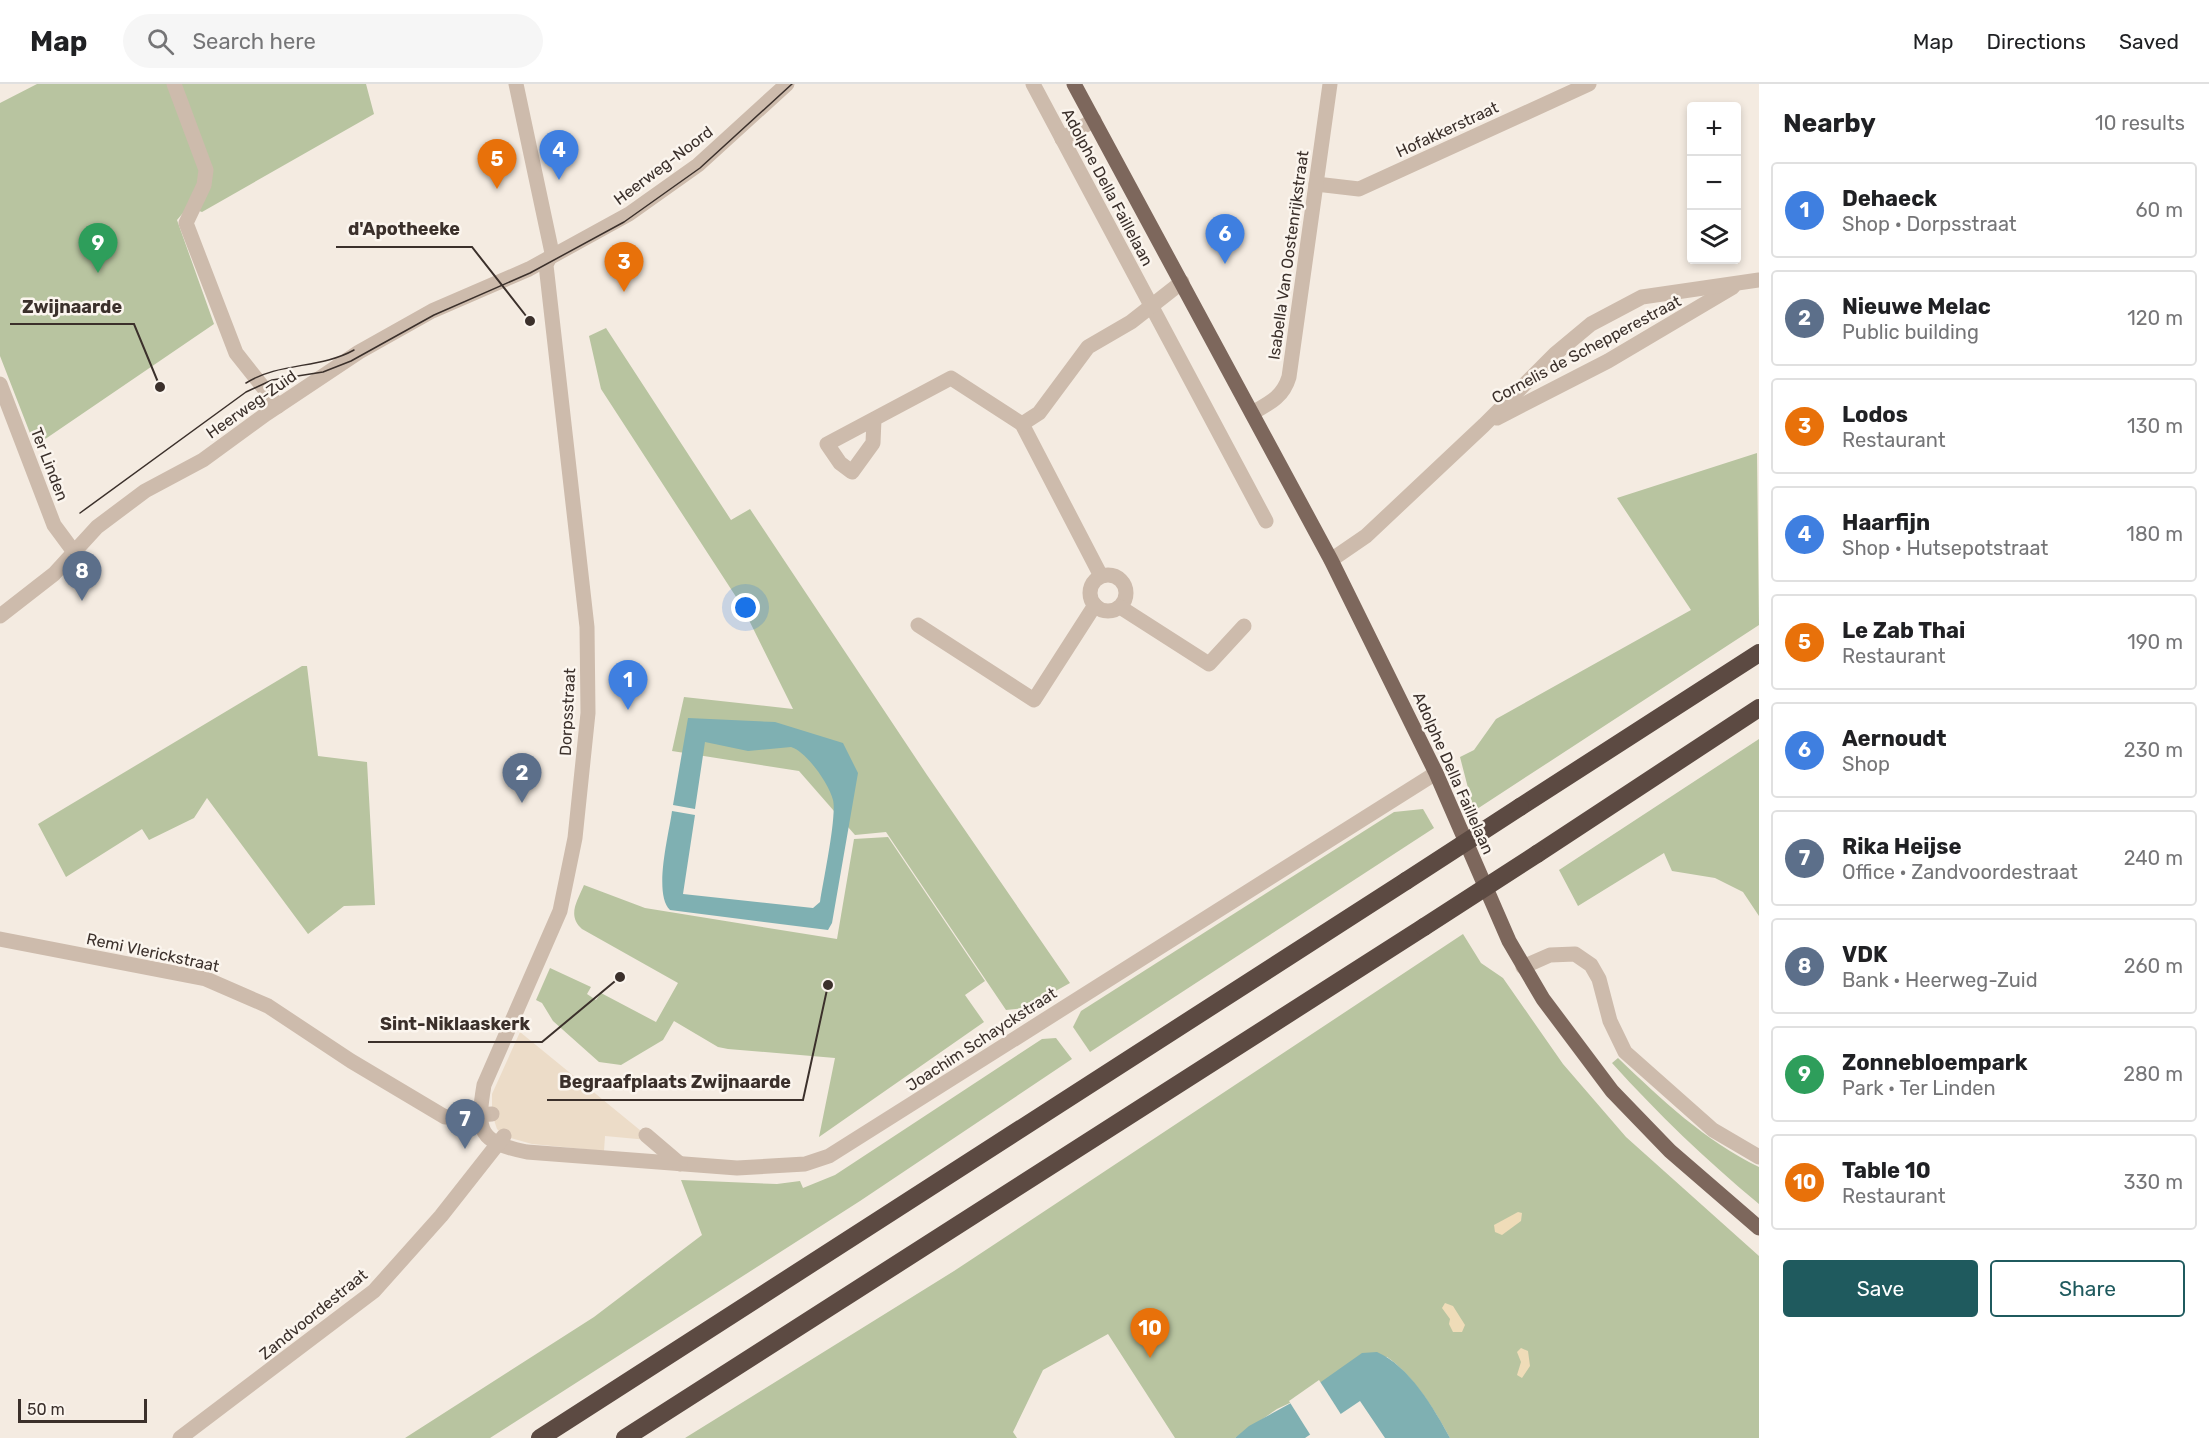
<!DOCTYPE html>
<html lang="en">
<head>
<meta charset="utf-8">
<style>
	:root { --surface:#fff; --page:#f6f6f6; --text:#202124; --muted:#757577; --line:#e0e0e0; --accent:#1f5a5e }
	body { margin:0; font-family:Rubik,sans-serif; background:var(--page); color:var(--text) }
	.controls { position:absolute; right:18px; top:18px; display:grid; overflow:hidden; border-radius:6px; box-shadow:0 3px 9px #0003 }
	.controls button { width:54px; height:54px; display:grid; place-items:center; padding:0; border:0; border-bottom:2px solid var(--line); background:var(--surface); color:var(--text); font:30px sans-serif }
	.scale { position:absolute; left:18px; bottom:15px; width:129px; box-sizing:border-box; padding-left:6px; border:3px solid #3b302b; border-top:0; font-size:16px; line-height:21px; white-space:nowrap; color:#3b302b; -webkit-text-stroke:4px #fbf5ee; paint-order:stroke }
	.you { position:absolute; left:746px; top:524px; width:21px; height:21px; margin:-15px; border:4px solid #fff; border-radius:50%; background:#1a73e8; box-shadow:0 0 0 9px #1a73e833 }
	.badge { display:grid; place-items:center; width:39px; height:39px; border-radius:50%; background:var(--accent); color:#fff; font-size:20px; font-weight:700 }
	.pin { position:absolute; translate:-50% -50px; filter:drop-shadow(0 2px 3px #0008) }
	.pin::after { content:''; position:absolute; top:32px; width:21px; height:18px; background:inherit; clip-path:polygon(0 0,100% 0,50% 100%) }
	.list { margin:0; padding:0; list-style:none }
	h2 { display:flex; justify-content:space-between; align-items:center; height:78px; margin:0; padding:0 24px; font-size:26px }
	h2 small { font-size:20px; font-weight:400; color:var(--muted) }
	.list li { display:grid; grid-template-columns:39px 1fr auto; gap:18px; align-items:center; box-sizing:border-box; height:96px; margin:0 12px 12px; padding:0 12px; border:2px solid var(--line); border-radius:6px }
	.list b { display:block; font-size:22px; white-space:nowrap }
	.list p { margin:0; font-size:20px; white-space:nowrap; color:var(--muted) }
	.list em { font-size:20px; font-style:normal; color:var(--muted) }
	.actions { display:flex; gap:12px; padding:18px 24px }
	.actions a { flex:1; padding:14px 0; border:2px solid var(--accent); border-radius:6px; text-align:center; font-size:21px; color:var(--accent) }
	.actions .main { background:var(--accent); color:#fff }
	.icon { flex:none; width:33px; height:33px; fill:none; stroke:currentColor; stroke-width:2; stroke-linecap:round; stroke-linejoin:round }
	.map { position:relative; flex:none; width:1759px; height:1354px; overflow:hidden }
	header { display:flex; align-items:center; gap:36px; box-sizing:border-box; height:84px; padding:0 30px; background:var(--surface); border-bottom:2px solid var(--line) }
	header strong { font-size:28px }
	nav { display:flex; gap:33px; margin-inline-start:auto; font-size:21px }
	.search { width:420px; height:54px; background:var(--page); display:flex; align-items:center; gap:15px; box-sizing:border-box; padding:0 21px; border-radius:33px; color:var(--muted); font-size:22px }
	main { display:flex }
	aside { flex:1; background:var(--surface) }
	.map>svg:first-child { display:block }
</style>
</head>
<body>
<header>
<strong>Map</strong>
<div class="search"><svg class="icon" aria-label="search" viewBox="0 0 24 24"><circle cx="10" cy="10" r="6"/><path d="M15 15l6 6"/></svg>Search here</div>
<nav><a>Map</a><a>Directions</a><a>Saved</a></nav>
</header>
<main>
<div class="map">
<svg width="1759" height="1354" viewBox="0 0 1759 1354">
	<rect width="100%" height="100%" fill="#f4ebe1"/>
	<g fill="#b8c4a0">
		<path d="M37 0H366L374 30 202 128 188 123 177 136 214 240 35 362 0 272V19Z"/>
		<path d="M606 244 731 436 750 425 927 691 1070 899 1025 924 1006 926 886 748 855 751 799 687 672 667 684 613 793 625 742 522 601 305 589 252Z"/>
		<path d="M1757 369 1759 541 1474 727 1460 673 1474 666 1496 635 1691 526 1617 414Z"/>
		<path d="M302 582H307L318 672 367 678 375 821 344 822 308 850 207 714 194 734 149 756 142 745 66 793 38 740Z"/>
		<path d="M1759 655V832L1743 808 1715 794 1672 787 1664 769 1578 822 1559 786Z"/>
		<path d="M1423 725 1434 744 1090 968 1073 943 1081 927 1394 728Z"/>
		<path d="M888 753 985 897 965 911 984 938 819 1053 835 974 728 965 718 963 674 937 663 956 621 981 599 978 553 937 542 919 536 916 550 884 591 903 587 910 596 916 601 909 656 938 678 899 582 845C567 831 577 818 584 801L645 824 837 855 854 755Z"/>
		<path d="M1463 850 1481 879 1503 894 1563 980 1626 1053 1759 1172V1354H1450C1435 1326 1413 1291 1387 1273L1277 1325 1235 1354H1175L1108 1250 1043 1286 1013 1348 1017 1354H685L954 1187Z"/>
		<path d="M1056 954 1072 975 860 1117 490 1354H405L594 1233 702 1151 681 1096 777 1100 800 1097 803 1104 835 1091 1042 955Z"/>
		<path d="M1618 974C1661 1015 1705 1057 1759 1083V1120C1706 1076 1658 1030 1612 979Z"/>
	</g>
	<g fill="#efdcb8">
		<path d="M1518 1128 1522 1129 1521 1137 1502 1151 1495 1148 1494 1141Z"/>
		<path d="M1445 1219 1453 1222 1465 1241 1462 1248H1453L1449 1240 1450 1235 1442 1224Z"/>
		<path d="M1521 1264 1528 1267 1530 1282 1522 1294 1517 1291 1521 1278 1517 1268Z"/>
	</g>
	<path fill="#ecdcc8" d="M520 948 646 1051 648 1056 605 1052 604 1067 532 1060 504 1052 497 1045 492 1030V1010Z"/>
	<g fill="#7fb0b2">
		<path d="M688 634 775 638 843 659 858 689 832 839 828 846 670 826C653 810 669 750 672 727L695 731 683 810 813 824 820 818C823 798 837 732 833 716 829 700 807 668 791 663L748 667 705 658 695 725 673 721Z"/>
		<path d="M1377 1268C1409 1282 1434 1324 1450 1354H1385L1360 1317 1305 1354H1235L1249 1342 1291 1319 1362 1269Z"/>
	</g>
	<path fill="#f4ebe1" d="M1319 1296 1342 1332 1311 1352 1289 1317Z"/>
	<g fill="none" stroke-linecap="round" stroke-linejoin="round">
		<g stroke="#cdbbac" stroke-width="15">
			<path d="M174 0 206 86 204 101 186 139 236 269 278 322"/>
			<path d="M516 0 552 169 546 181 587 543 588 629 575 754 560 827 484 1001C476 1048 479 1058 527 1068L737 1084 805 1080 829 1072 1436 689"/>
			<path d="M1033 0 1266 437"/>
			<path d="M1062 55 1094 36"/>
			<path d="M1316 100 1359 105 1589 0"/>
			<path d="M0 300 54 441 74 468"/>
			<path d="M1252 329C1270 319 1283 313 1289 293L1330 0"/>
			<path d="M1497 334 1608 277 1733 203"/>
			<path d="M874 335 873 359 852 388 840 379 827 360 951 294 1022 340 1101 492"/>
			<path d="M1022 340 1039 329 1088 263 1131 238 1182 198"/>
			<path d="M1331 476 1366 452 1484 341 1555 270 1591 240 1642 213 1759 196"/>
			<circle cx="1108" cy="509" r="18"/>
			<path d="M1120 523 1209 580 1244 542"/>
			<path d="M0 532 54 490 97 443 145 407 203 376 266 330 359 268 432 227 529 185 629 130 698 81 787 0"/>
			<path d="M918 541 1034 616 1095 521"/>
			<path d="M0 855 206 895 268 922 351 977 445 1033 492 1030"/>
			<path d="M1523 883 1550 871 1575 870 1591 881 1599 895 1610 937 1625 968 1713 1046 1759 1073"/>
			<path d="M646 1051 680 1080"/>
			<path d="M180 1354 374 1207 441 1132 504 1052"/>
		</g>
		<path stroke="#7d675c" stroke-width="15" d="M1074 0 1331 476 1436 689 1509 857 1543 915 1612 1007 1670 1067 1759 1144"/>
		<g stroke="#5c4a42" stroke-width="18">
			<path d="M1520 723 1759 569"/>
			<path d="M1537 770 1759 624"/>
			<path d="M540 1354 1406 797"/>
			<path d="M625 1354 1424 843"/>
		</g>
		<g stroke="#3b302b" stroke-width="1.5">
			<path d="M246 299C279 278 320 285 354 266"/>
			<path d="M80 429 246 308 272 296 323 288 351 277 434 231 530 189 624 138 700 84 792 0"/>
		</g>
		<g stroke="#5c4a42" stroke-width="18">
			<path d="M1406 797 1520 723"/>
			<path d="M1424 843 1537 770"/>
		</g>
	</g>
	<g text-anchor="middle" stroke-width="5" stroke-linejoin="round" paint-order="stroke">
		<g font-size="16" fill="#3b302b" stroke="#fbf5ee">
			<text transform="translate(1447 45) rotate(-25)" y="6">Hofakkerstraat</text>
			<text transform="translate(663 81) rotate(-37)" y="6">Heerweg-Noord</text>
			<text transform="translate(1108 103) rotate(62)" y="6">Adolphe Della Faillelaan</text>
			<text transform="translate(1288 171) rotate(-82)" y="6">Isabella Van Oostenrijkstraat</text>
			<text transform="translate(1586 265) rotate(-28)" y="6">Cornelis de Schepperestraat</text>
			<text transform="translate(251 320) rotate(-35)" y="6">Heerweg-Zuid</text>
			<text transform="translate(50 380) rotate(69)" y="6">Ter Linden</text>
			<text transform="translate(567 628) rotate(-87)" y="6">Dorpsstraat</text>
			<text transform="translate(1454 689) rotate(66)" y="6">Adolphe Della Faillelaan</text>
			<text transform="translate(153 868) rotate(12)" y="6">Remi Vlerickstraat</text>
			<text transform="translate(981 955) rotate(-33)" y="6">Joachim Schayckstraat</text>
			<text transform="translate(313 1230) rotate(-39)" y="6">Zandvoordestraat</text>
		</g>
	</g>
	<path fill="none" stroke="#3b302b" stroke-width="2" d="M530 237L472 163H336M160 303L134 240H10M620 893L542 958H368M828 901L803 1016H547"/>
	<g fill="#3b302b" stroke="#fbf5ee" stroke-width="2">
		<circle cx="530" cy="237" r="6"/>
		<circle cx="160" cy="303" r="6"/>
		<circle cx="620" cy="893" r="6"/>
		<circle cx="828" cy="901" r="6"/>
	</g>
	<g font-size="18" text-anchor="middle" font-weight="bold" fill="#3b302b" stroke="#fbf5ee" stroke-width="5" stroke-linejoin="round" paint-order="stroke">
		<text x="404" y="151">d'Apotheeke</text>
		<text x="72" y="229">Zwijnaarde</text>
		<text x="455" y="946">Sint-Niklaaskerk</text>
		<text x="675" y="1004">Begraafplaats Zwijnaarde</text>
	</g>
</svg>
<div class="controls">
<button>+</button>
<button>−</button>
<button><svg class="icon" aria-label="layers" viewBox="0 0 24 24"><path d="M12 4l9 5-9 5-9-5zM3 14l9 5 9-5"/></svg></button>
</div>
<div class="scale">50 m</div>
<div class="you"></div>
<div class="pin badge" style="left:628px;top:626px;background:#3f7fe0">1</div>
<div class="pin badge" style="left:522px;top:719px;background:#5c6f8a">2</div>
<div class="pin badge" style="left:624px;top:208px;background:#e8710a">3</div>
<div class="pin badge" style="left:559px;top:96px;background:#3f7fe0">4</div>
<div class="pin badge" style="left:497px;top:105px;background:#e8710a">5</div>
<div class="pin badge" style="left:1225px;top:180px;background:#3f7fe0">6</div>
<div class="pin badge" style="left:465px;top:1065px;background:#5c6f8a">7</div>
<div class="pin badge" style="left:82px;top:517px;background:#5c6f8a">8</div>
<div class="pin badge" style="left:98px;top:189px;background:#2e9e5b">9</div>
<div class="pin badge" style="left:1150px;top:1274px;background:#e8710a">10</div>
</div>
<aside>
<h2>Nearby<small>10 results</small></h2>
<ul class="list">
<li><span class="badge" style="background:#3f7fe0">1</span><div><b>Dehaeck</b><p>Shop · Dorpsstraat</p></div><em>60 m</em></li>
<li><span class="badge" style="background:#5c6f8a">2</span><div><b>Nieuwe Melac</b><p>Public building</p></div><em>120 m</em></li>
<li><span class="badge" style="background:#e8710a">3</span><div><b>Lodos</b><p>Restaurant</p></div><em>130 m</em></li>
<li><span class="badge" style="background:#3f7fe0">4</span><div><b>Haarfijn</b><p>Shop · Hutsepotstraat</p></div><em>180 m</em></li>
<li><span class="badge" style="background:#e8710a">5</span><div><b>Le Zab Thai</b><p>Restaurant</p></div><em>190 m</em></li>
<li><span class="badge" style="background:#3f7fe0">6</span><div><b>Aernoudt</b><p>Shop</p></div><em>230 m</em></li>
<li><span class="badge" style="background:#5c6f8a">7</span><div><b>Rika Heijse</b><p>Office · Zandvoordestraat</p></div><em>240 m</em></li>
<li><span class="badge" style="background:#5c6f8a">8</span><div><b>VDK</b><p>Bank · Heerweg-Zuid</p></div><em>260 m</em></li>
<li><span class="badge" style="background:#2e9e5b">9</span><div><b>Zonnebloempark</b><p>Park · Ter Linden</p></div><em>280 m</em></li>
<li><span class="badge" style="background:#e8710a">10</span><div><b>Table 10</b><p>Restaurant</p></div><em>330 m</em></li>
</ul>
<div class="actions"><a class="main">Save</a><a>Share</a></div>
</aside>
</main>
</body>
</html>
